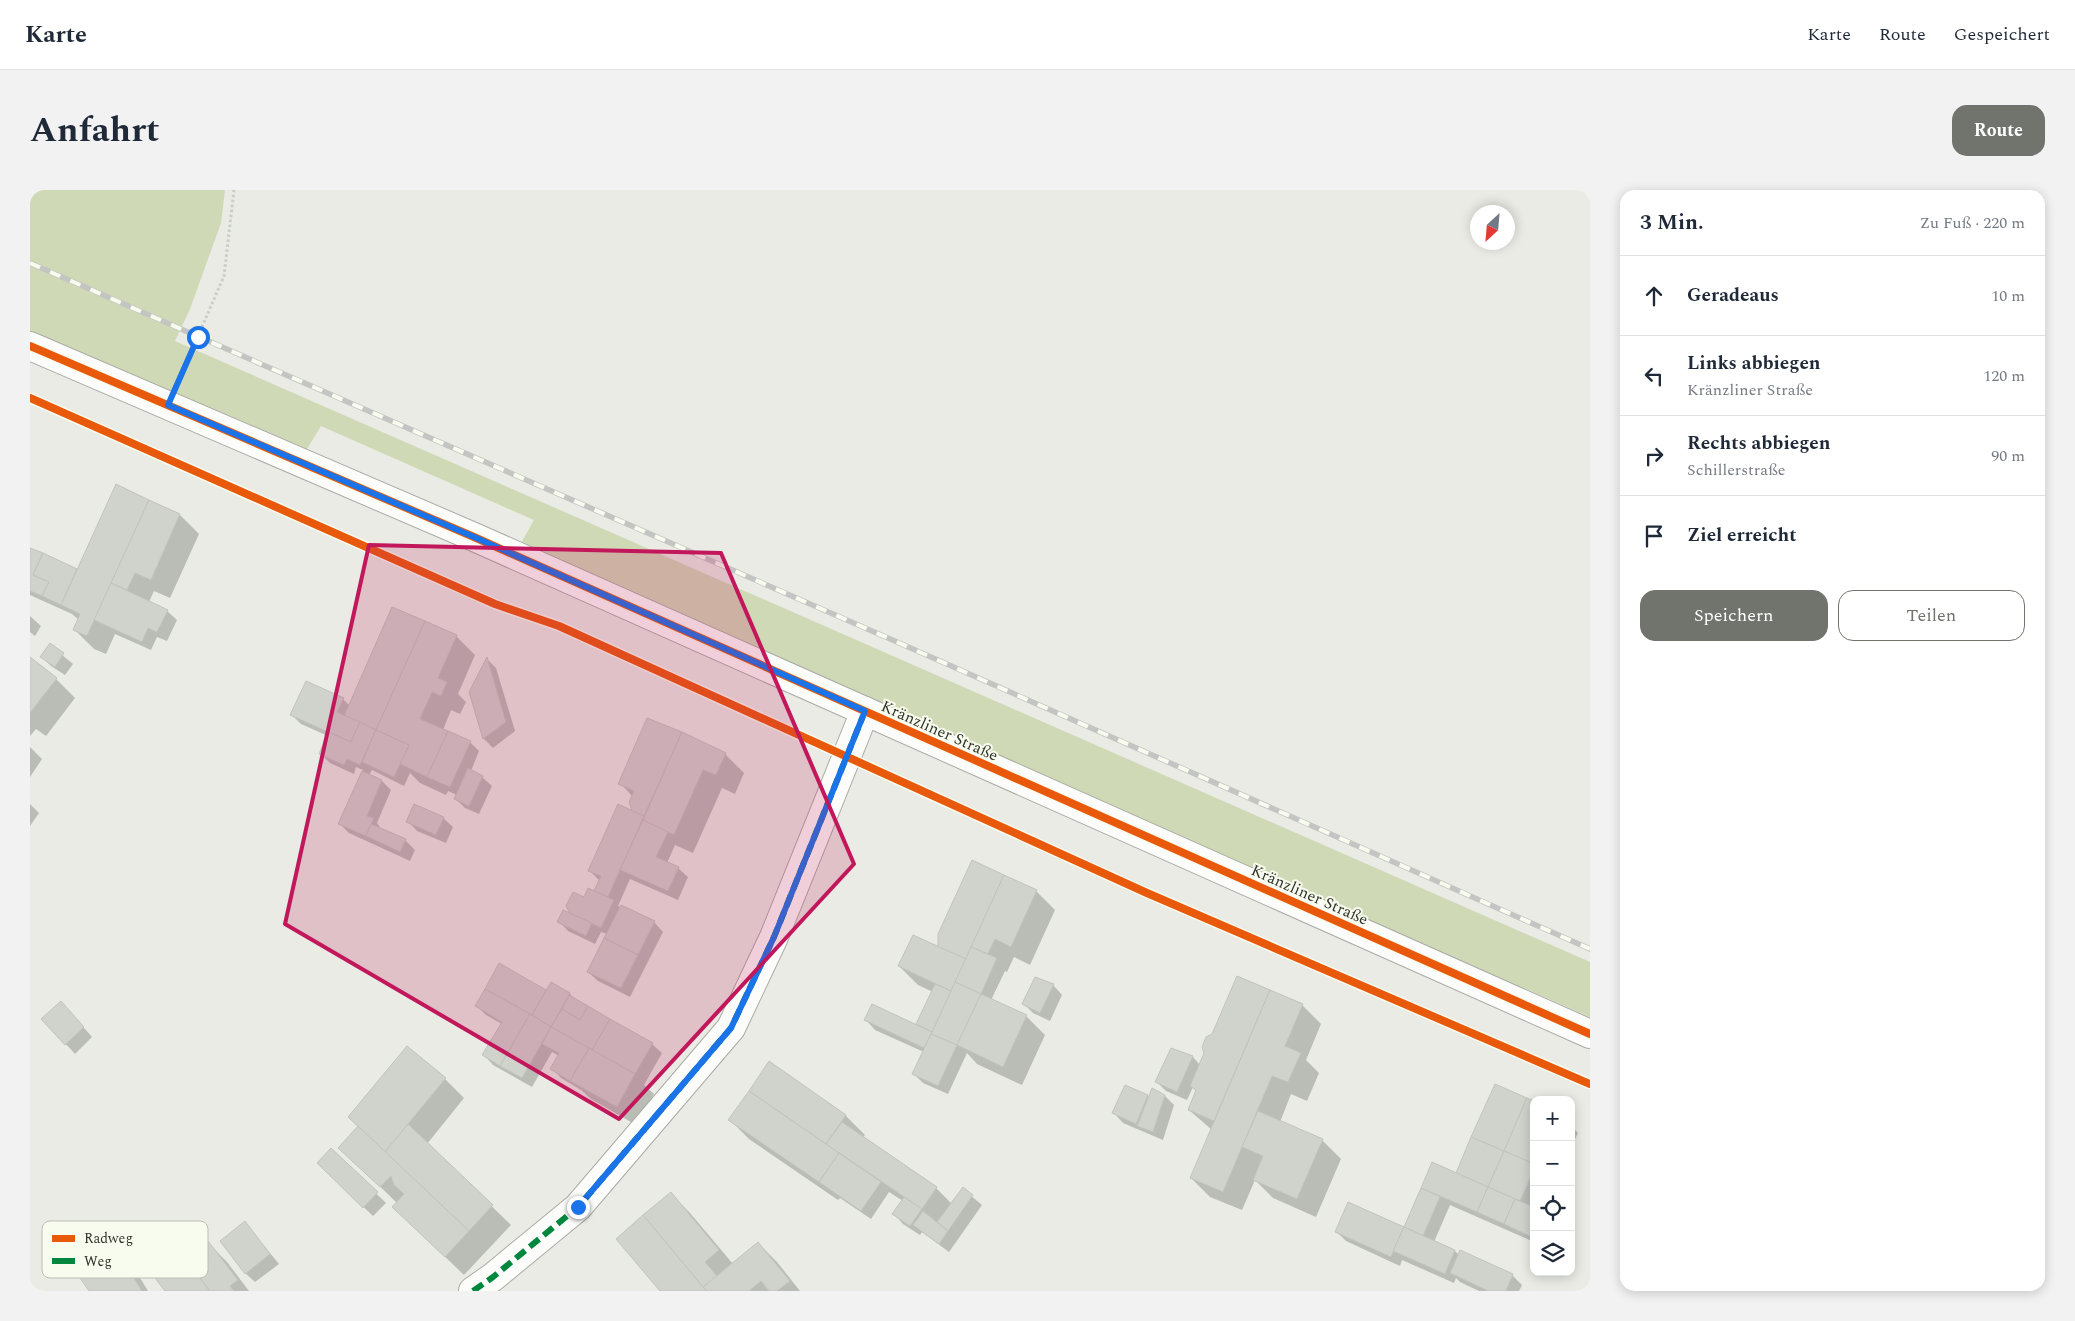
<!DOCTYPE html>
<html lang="de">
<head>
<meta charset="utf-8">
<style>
	:root { --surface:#fff; --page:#f2f2f3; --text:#1f2937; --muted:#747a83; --line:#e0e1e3; --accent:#71736d }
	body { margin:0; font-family:Spectral,serif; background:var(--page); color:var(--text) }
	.controls { position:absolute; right:15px; bottom:15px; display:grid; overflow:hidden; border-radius:10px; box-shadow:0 2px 12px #0003 }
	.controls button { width:45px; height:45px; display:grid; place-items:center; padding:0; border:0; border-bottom:1px solid var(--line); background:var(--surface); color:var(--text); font:25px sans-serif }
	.compass { position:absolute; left:1440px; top:15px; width:45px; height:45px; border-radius:50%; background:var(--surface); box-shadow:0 2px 12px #0003; rotate:206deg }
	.stop { position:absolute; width:15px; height:15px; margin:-11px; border:4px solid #1a73e8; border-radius:50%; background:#fff }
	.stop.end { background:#1a73e8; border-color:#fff; box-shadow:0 1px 5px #0008 }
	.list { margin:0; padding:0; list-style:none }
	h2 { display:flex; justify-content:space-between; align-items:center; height:65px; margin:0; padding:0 20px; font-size:21px }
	h2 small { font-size:16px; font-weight:400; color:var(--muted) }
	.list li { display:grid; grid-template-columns:32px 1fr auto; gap:15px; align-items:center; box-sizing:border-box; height:80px; padding:0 20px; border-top:1px solid var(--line) }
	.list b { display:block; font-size:19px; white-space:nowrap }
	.list p { margin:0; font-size:16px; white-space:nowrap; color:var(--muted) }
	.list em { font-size:16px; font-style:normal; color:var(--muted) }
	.actions { display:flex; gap:10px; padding:15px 20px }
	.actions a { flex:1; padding:11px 0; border:1px solid var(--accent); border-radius:15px; text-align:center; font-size:18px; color:var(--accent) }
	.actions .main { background:var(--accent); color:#fff }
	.icon { flex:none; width:28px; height:28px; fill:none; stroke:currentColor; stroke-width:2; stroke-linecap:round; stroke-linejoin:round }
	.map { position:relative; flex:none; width:1560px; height:1101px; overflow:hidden; border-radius:15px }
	header { display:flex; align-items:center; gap:30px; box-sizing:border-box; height:70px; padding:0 25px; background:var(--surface); border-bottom:1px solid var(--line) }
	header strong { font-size:24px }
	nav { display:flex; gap:28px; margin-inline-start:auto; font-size:18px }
	.intro { display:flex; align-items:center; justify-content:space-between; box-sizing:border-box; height:120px; padding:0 30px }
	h1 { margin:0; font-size:35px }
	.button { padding:12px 22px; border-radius:15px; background:var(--accent); color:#fff; font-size:18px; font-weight:700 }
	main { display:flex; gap:30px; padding:0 30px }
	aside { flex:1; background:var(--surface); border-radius:15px; box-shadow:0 2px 12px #0003 }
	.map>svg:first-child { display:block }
</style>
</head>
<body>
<header>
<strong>Karte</strong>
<nav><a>Karte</a><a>Route</a><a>Gespeichert</a></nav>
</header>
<div class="intro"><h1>Anfahrt</h1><a class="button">Route</a></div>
<main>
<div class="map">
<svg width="1560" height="1101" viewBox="0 0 1560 1101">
	<rect width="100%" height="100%" fill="#e9ebe4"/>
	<path fill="#d0d9b6" d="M0 0H195L191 33 160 119 145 151 1560 772V827L489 357 504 330 291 236 274 264 0 145Z"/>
	<g fill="#0003">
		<path d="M150 325 169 344 140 408 124 401 119 412 137 421 147 430 137 451 127 447 121 460 85 444 76 464 64 459 45 440 49 430 42 424 0 405V359L48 382Z"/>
		<path d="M362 418 426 446 445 465 428 504 436 512 430 524 421 520 413 540 440 552 449 561 441 581 452 587 462 596 449 624 435 618 425 608 427 605 418 601 416 605 390 593 380 583 374 596 342 580 339 585 352 591 361 600 347 633 352 640 375 650 385 660 380 671 319 643 310 634 333 580 326 577 324 584 300 573 290 563 298 546 271 534 262 525 313 509 320 516Z"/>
		<path d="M0 426 11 436 5 446 0 442Z"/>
		<path d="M20 455 43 474 35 485 21 476 12 467Z"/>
		<path d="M0 468 26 489 45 508 16 546 6 539 0 546Z"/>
		<path d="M457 469 466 478 485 541 463 558 454 549 441 502Z"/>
		<path d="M617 529 695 564 714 583 705 604 692 598 663 663 645 655 637 673 648 678 658 687 648 710 600 689 588 716 624 732 633 742 600 807 568 791 558 782 577 744 571 742 565 754 538 741 529 731 543 726 538 716 565 703 569 690 560 681 604 623 603 607 590 593Z"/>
		<path d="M0 557 12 569 0 587Z"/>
		<path d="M0 614 9 623 0 636Z"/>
		<path d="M413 628 423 637 416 653 387 641 378 631Z"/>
		<path d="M943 672 1006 701 1025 720 1000 775 984 767 977 782 975 781 961 810 996 826 1015 845 992 895 947 874 937 863 918 904 893 893 884 884 894 862 845 840 836 830 887 836 903 802 888 795 869 776 910 759Z"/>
		<path d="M470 775 516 801 521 794 540 804 545 810 622 854 632 863 614 895 624 904 606 935 561 909 551 900 531 888 522 878 529 866 522 862 502 897 463 875 454 865 472 834 456 825 447 816Z"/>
		<path d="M1207 788 1272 815 1291 834 1276 870 1289 883 1277 911 1261 904 1250 932 1292 950 1311 969 1286 1027 1243 1008 1225 990 1212 1020 1180 1007 1161 988 1182 940 1159 920 1167 902 1163 897 1157 910 1136 901 1127 892 1142 859 1163 867 1170 875Z"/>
		<path d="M1023 795 1032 805 1020 831 1003 823 994 814Z"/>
		<path d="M40 822 62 847 45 864 13 829Z"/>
		<path d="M377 857 415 889 434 908 397 954 481 1035 434 1085 383 1036 367 1013 329 976Z"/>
		<path d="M739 873 816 926 835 945 833 947 906 998 922 1014 933 999 952 1015 919 1062 892 1042 890 1045 873 1034 864 1024 873 1011 859 1002 841 1029 810 1008 808 1010 719 949 700 930Z"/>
		<path d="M1095 896 1119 907 1135 906 1144 915 1133 950 1093 933 1084 923Z"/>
		<path d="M1504 913V1011L1501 1017 1504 1018V1052L1420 1015 1404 1052 1425 1061 1429 1065 1482 1085 1492 1095 1489 1101H1449L1430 1092 1426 1088 1424 1093 1372 1070 1370 1076 1316 1051 1307 1042 1374 1039 1403 974 1426 984Z"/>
		<path d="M1541 936 1548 943 1541 957Z"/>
		<path d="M301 960 356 1013 343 1026 288 973Z"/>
		<path d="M641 1004 660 1023 703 1074 728 1053 747 1072 770 1101H631Z"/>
		<path d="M215 1033 249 1074 225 1092 215 1083Z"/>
		<path d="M131 1038 158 1068 178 1053 197 1072 219 1101H137Z"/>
		<path d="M87 1063 106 1081 118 1101H60Z"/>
	</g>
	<g fill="#d0d2cc" stroke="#c2c3be">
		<path d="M86 294 119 310 57 446 43 440 50 424 31 415Z"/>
		<path d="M119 310 150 324 121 390 105 383 97 400 81 393Z"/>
		<path d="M0 358 13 363 3 385 19 392 12 406 0 401Z"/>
		<path d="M13 363 47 379 31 415 12 406 19 392 3 385Z"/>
		<path d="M81 393 138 420 127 442 118 438 112 452 64 430Z"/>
		<path d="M362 417 395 431 346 540 314 526Z"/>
		<path d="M395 431 427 445 408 488 417 492 411 506 402 502 390 529 418 541 397 587 370 574 379 555 346 540Z"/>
		<path d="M20 453 34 463 25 477 10 467Z"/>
		<path d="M0 467 27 488 0 523Z"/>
		<path d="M457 467 476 532 453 549 439 502Z"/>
		<path d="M276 491 314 508 307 522 330 532 321 552 260 525Z"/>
		<path d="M617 528 652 542 614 626 602 621 599 612 604 601 588 594Z"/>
		<path d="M330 532 346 540 330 575 317 569 314 575 289 564 298 542 321 552Z"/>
		<path d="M346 540 379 555 364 587 332 572Z"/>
		<path d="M418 541 441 551 420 597 397 587Z"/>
		<path d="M652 542 696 563 686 585 673 580 644 645 613 630Z"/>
		<path d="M438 578 453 586 439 616 424 609Z"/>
		<path d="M332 581 352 590 337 626 344 628 336 646 308 634Z"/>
		<path d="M384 614 414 627 406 645 376 632Z"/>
		<path d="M588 614 614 626 578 707 564 701 571 686 558 681Z"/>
		<path d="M613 630 638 642 626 667 649 677 638 701 590 680Z"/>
		<path d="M341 634 376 649 370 662 336 646Z"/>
		<path d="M942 670 974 685 936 769 908 757V744Z"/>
		<path d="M974 685 1007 700 981 757 965 749 958 764 941 757Z"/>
		<path d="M558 698 584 710 571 738 540 723 536 716 543 702 554 707Z"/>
		<path d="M591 715 625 731 608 765 574 748Z"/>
		<path d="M533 720 562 733 556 746 527 732Z"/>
		<path d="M883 745 936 769 921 801 868 776Z"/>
		<path d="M574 748 608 765 591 798 557 782Z"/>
		<path d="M941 757 967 768 951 804 925 792Z"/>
		<path d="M469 773 516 800 502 825 455 799Z"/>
		<path d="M1207 786 1240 800 1184 931 1158 920 1166 900 1160 896 1174 863 1172 857 1176 847 1182 844Z"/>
		<path d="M1005 787 1024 794 1010 823 992 814Z"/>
		<path d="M521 792 540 803 521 837 502 825Z"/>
		<path d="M925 792 951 804 927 855 901 844Z"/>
		<path d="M905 794 921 801 902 842 886 834Z"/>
		<path d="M455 799 500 824 470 876 452 865 472 832 445 816Z"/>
		<path d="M1240 800 1273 814 1255 856 1271 863 1258 892 1242 886 1193 1002 1160 988Z"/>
		<path d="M951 804 997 825 973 877 927 855Z"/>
		<path d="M539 805 558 816 550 830 532 819Z"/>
		<path d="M31 811 54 837 35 855 11 829Z"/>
		<path d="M842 814 902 842 894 858 834 830Z"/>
		<path d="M558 816 580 829 562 860 521 837 532 819 550 830Z"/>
		<path d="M500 824 521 837 492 888 470 876Z"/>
		<path d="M580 829 623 853 605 884 562 860Z"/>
		<path d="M521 837 559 858 540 891 520 879 529 863 512 854Z"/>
		<path d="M901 844 927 855 908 896 882 884Z"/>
		<path d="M377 856 416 888 355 962 318 927Z"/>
		<path d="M559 858 605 884 587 917 540 891Z"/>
		<path d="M1141 858 1163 866 1147 902 1125 892Z"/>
		<path d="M739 871 816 925 796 954 719 901Z"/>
		<path d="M1465 894 1497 908 1474 961 1441 947Z"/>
		<path d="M1095 895 1118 905 1106 934 1082 923Z"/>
		<path d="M1122 898 1135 905 1123 942 1107 936Z"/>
		<path d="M719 901 809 963 789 992 698 930Z"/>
		<path d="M1497 908 1504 911V974L1474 961Z"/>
		<path d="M1228 921 1293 949 1267 1009 1223 990 1233 966 1212 957Z"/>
		<path d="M812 932 907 997 892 1019 796 954Z"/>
		<path d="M378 934 463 1015 439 1041 355 962Z"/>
		<path d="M328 936 439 1041 415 1067 362 1017 374 1004 364 995 361 986 350 997 308 958Z"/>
		<path d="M1441 947 1474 961 1458 997 1426 983Z"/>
		<path d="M301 958 348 1002 333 1018 287 973Z"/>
		<path d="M1474 961 1504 974V980L1490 1011 1458 997Z"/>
		<path d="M809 963 851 992 831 1021 789 992Z"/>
		<path d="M1402 972 1458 997 1447 1022 1391 998Z"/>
		<path d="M933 997 943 1005 918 1041 907 1032Z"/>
		<path d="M1458 997 1485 1009 1474 1034 1447 1022Z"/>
		<path d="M1391 998 1410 1007 1393 1046 1374 1037Z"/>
		<path d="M641 1002 689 1060 675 1072 687 1086 673 1097 613 1025Z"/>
		<path d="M874 1007 892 1019 880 1036 862 1024Z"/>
		<path d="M1485 1009 1504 1017V1048L1474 1034Z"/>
		<path d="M1318 1012 1374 1037 1361 1067 1305 1042Z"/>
		<path d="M893 1021 918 1041 909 1054 883 1035Z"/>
		<path d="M613 1025 673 1097 677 1101H630L586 1049Z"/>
		<path d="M215 1031 240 1064 215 1084 190 1051Z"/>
		<path d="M131 1036 155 1069 180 1101H135L102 1058Z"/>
		<path d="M1374 1037 1425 1060 1415 1084 1363 1061Z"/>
		<path d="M178 1051 208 1090 200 1096 204 1101H180L155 1069Z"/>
		<path d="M728 1052 760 1091 747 1101H739L731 1091 719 1101H677L673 1097Z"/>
		<path d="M1430 1060 1483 1084 1476 1101H1458L1420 1083Z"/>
		<path d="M87 1061 112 1101H59L48 1085Z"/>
	</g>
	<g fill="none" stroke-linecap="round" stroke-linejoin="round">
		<defs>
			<path id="minor" d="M443 1101 463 1087 548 1017 701 838 744 747 835 521"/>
			<path id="tertiary" d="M0 156 444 347 1560 844"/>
		</defs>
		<use href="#minor" stroke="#aaaca6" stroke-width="30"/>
		<use href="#tertiary" stroke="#aaaca6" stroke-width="30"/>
		<path stroke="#caccc9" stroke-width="3" stroke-dasharray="2.5 2.5" stroke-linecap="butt" d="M152 183 194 86 204 0"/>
		<use href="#minor" stroke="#fcfcfb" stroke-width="28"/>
		<use href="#tertiary" stroke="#fcfcfb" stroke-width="28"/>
		<defs>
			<path id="rail" d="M0 73 858 448 1560 759"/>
		</defs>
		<use href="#rail" stroke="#c4c5c3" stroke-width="5.5"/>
		<use href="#rail" stroke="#f8fcee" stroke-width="4" stroke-dasharray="11" stroke-linecap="butt"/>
		<path stroke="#00873e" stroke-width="6" stroke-dasharray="12 6" stroke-linecap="butt" d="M443 1101 463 1087 548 1017 701 838 744 747 835 521"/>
		<defs>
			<g id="cycleway">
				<path d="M0 156 444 347 1560 844"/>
				<path d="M0 208 465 414 529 436 1117 703 1560 894"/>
			</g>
		</defs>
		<use href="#cycleway" stroke="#f8fcee" stroke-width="11"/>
		<use href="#cycleway" stroke="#e8590c" stroke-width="8"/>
	</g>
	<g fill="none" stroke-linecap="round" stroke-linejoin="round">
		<path stroke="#1a73e8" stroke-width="6" d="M168 147 138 215 444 347 835 521 744 747 701 838 548 1017"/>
	</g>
	<path fill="#c2185b" fill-opacity="0.2" stroke="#c2185b" stroke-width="4" stroke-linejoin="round" d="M339 355 691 363 824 674 589 929 255 734Z"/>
	<g text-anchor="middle" stroke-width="4" stroke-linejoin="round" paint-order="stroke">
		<g font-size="16" fill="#31322d" stroke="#f8fcee">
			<text transform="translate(910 540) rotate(24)" y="6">Kränzliner Straße</text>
			<text transform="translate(1280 704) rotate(24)" y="6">Kränzliner Straße</text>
		</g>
	</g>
	<rect x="12" y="1031" width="166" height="57" rx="8" fill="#f8fcee" stroke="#bcbfb4" stroke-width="1"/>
	<rect x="22" y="1045" width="23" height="7" fill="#e8590c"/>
	<rect x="22" y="1068" width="23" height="6" fill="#00873e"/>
	<g font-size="14" fill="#31322d">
		<text x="54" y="1053">Radweg</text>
		<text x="54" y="1076">Weg</text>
	</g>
</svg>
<div class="controls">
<button>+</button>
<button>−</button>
<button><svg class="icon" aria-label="locate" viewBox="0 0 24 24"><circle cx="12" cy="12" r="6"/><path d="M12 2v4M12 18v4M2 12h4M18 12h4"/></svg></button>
<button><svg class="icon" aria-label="layers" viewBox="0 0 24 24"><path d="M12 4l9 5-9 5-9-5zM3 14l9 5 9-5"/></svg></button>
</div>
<svg class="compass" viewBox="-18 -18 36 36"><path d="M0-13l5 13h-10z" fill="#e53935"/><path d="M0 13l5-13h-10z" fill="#747a83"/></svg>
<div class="stop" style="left:168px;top:147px"></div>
<div class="stop end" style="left:548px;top:1017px"></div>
</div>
<aside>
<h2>3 Min.<small>Zu Fuß · 220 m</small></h2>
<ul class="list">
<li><svg class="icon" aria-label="ahead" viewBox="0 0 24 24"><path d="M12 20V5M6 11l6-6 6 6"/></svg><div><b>Geradeaus</b></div><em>10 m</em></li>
<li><svg class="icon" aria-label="left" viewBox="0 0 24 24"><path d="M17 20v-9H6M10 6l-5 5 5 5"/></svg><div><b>Links abbiegen</b><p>Kränzliner Straße</p></div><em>120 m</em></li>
<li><svg class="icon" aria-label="right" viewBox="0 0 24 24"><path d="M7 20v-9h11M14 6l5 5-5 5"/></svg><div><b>Rechts abbiegen</b><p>Schillerstraße</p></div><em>90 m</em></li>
<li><svg class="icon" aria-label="arrive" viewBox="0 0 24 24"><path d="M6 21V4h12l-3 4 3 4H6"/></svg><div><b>Ziel erreicht</b></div></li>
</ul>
<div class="actions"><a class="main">Speichern</a><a>Teilen</a></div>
</aside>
</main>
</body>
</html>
